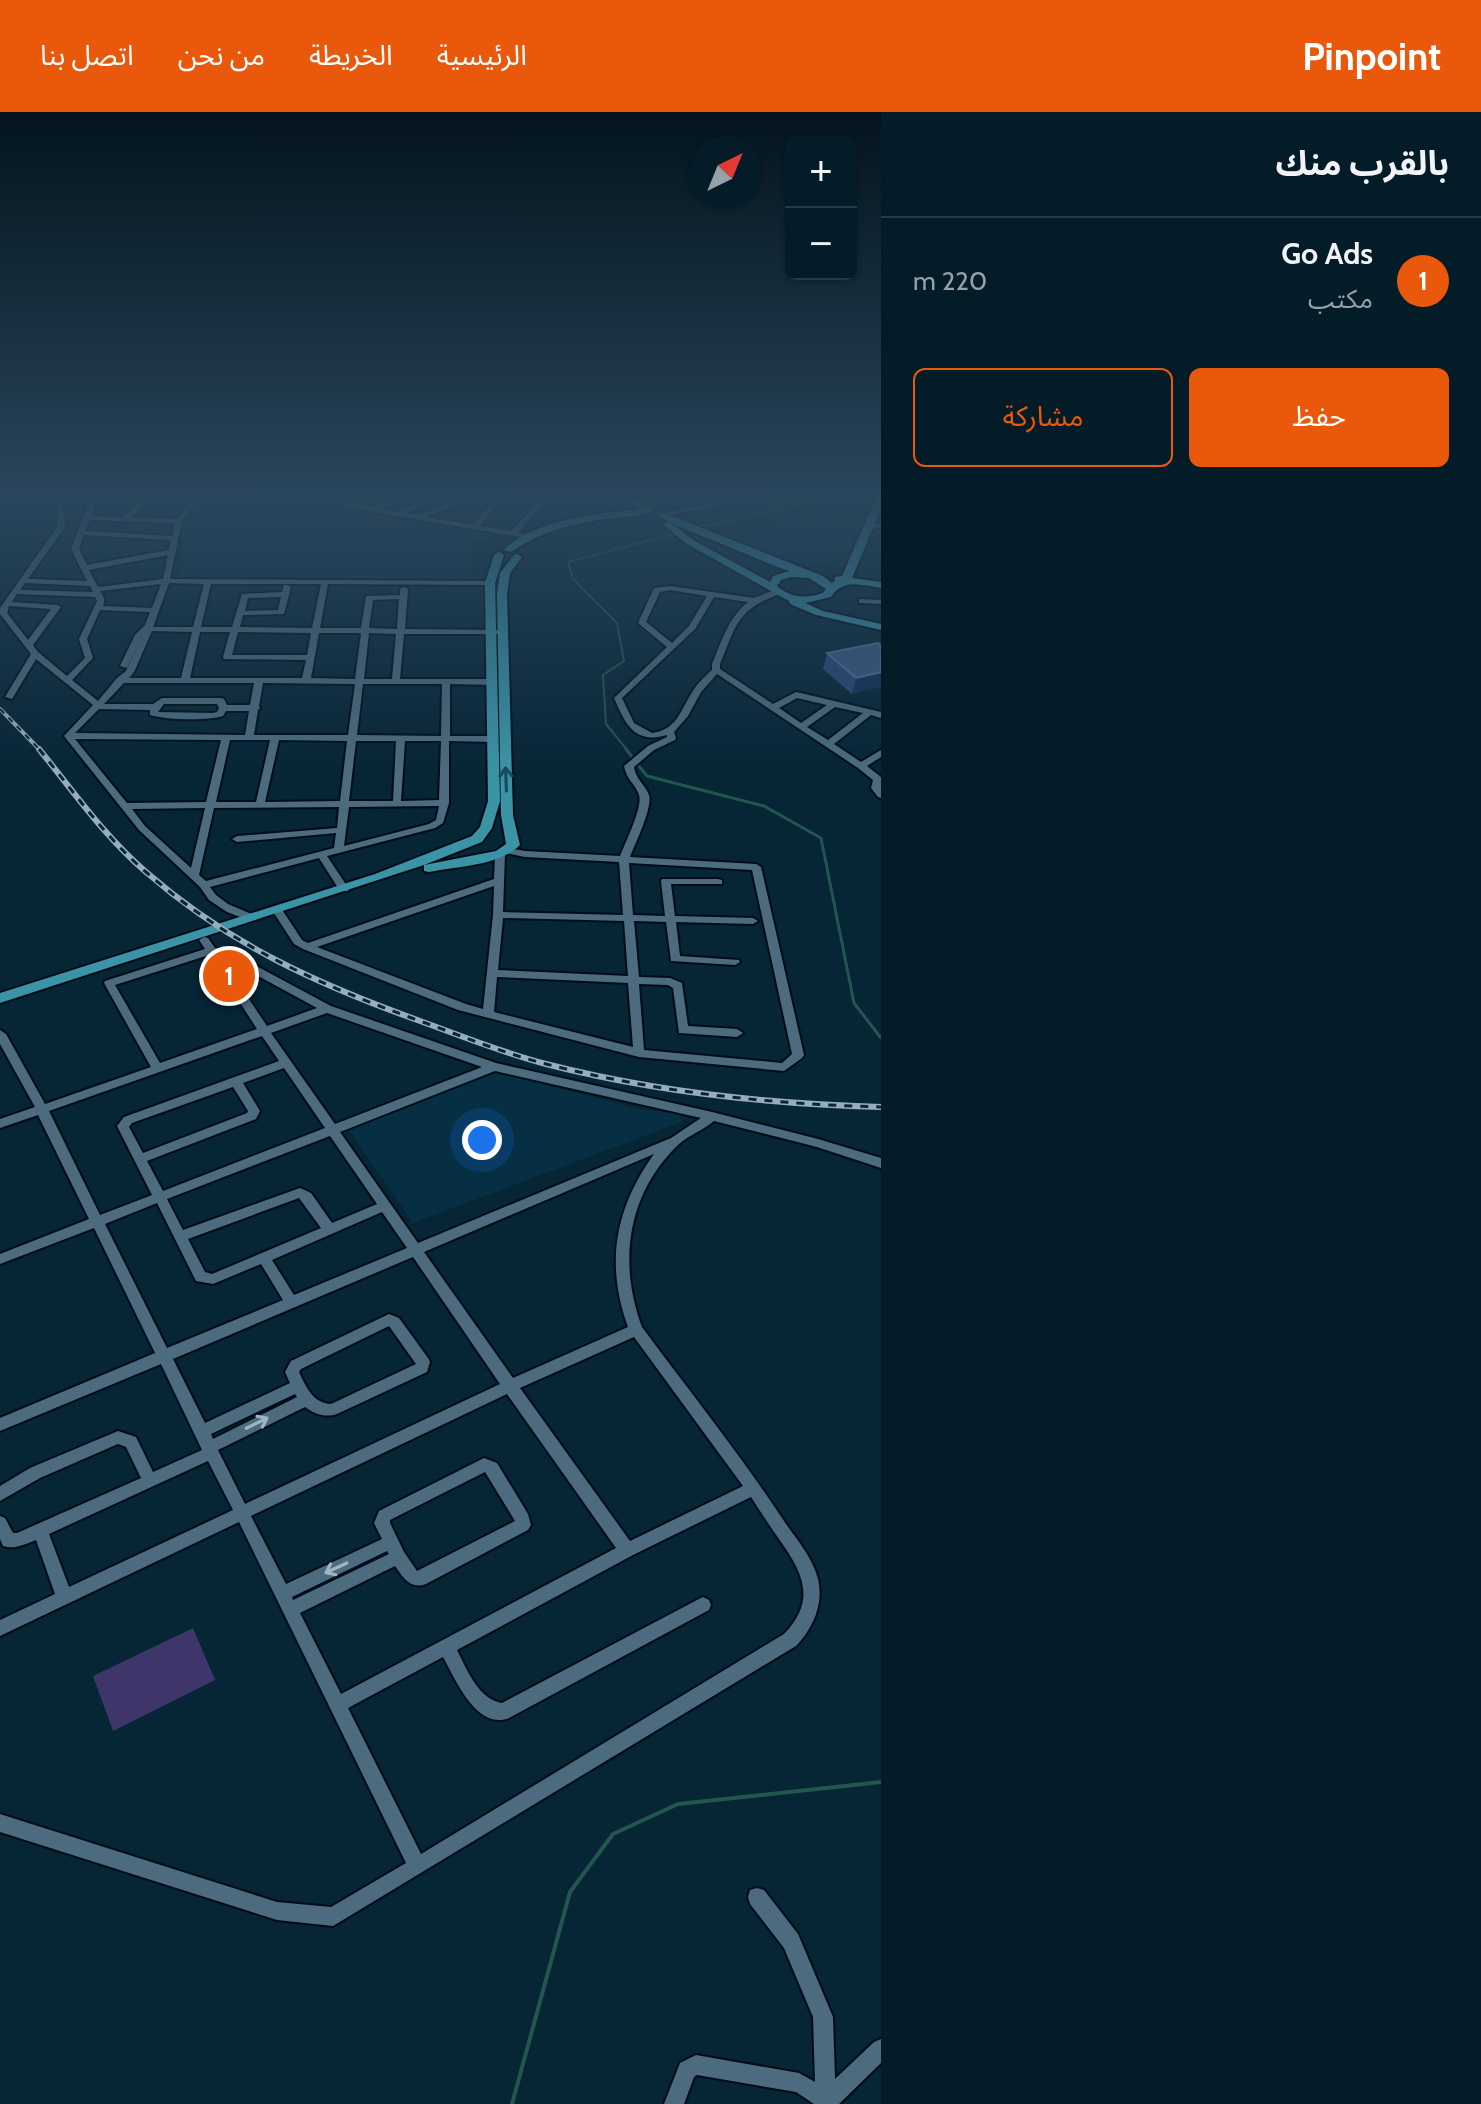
<!DOCTYPE html>
<html lang="ar">
<head>
<meta charset="utf-8">
<style>
	:root { --surface:#041c28; --page:#122934; --text:#f1f3f6; --muted:#97a1a8; --line:#253a45; --accent:#ea580c }
	body { margin:0; font-family:Cabin,"Noto Sans Arabic",sans-serif; background:var(--page); color:var(--text); direction:rtl }
	.controls { position:absolute; right:24px; top:24px; display:grid; overflow:hidden; border-radius:12px; box-shadow:0 2px 6px #0004 }
	.controls button { width:72px; height:72px; display:grid; place-items:center; padding:0; border:0; border-bottom:2px solid var(--line); background:var(--surface); color:var(--text); font:40px sans-serif }
	.compass { position:absolute; left:689px; top:24px; width:72px; height:72px; border-radius:50%; background:var(--surface); box-shadow:0 2px 6px #0004; rotate:43deg }
	.you { position:absolute; left:482px; top:1028px; width:28px; height:28px; margin:-20px; border:6px solid #fff; border-radius:50%; background:#1a73e8; box-shadow:0 0 0 12px #1a73e833 }
	.badge { display:grid; place-items:center; width:52px; height:52px; border-radius:50%; background:var(--accent); color:#fff; font-size:26px; font-weight:700 }
	.pin { position:absolute; translate:-50% -50%; border:4px solid #fff; box-shadow:0 2px 8px #0006 }
	.list { margin:0; padding:0; list-style:none }
	h2 { display:flex; justify-content:space-between; align-items:center; height:104px; margin:0; padding:0 32px; font-size:34px }
	h2 small { font-size:26px; font-weight:400; color:var(--muted) }
	.list li { display:grid; grid-template-columns:52px 1fr auto; gap:24px; align-items:center; box-sizing:border-box; height:128px; padding:0 32px; border-top:2px solid var(--line) }
	.list b { display:block; font-size:30px; white-space:nowrap }
	.list p { margin:0; font-size:26px; white-space:nowrap; color:var(--muted) }
	.list em { font-size:26px; font-style:normal; color:var(--muted) }
	.actions { display:flex; gap:16px; padding:24px 32px }
	.actions a { flex:1; padding:18px 0; border:2px solid var(--accent); border-radius:12px; text-align:center; font-size:28px; color:var(--accent) }
	.actions .main { background:var(--accent); color:#fff }
	.map { position:relative; flex:none; width:881px; height:1992px; overflow:hidden; direction:ltr }
	header { display:flex; align-items:center; gap:48px; box-sizing:border-box; height:112px; padding:0 40px; background:var(--accent); color:#fff }
	header strong { font-size:38px }
	nav { display:flex; gap:44px; margin-inline-start:auto; font-size:28px }
	main { display:flex }
	aside { flex:1; background:var(--surface) }
	.map>svg:first-child { display:block }
</style>
</head>
<body>
<header>
<strong>Pinpoint</strong>
<nav><a>الرئيسية</a><a>الخريطة</a><a>من نحن</a><a>اتصل بنا</a></nav>
</header>
<main>
<aside>
<h2>بالقرب منك<small></small></h2>
<ul class="list">
<li><span class="badge">1</span><div><b>Go Ads</b><p>مكتب</p></div><em>220 m</em></li>
</ul>
<div class="actions"><a class="main">حفظ</a><a>مشاركة</a></div>
</aside>
<div class="map">
<svg width="881" height="1992" viewBox="0 0 881 1992">
	<rect width="100%" height="100%" fill="#062535"/>
	<g fill="#062f44">
		<path d="M205 382H284L493 420 485 429 471 428 473 468 178 465 184 439 181 416Z"/>
		<path d="M823 399 865 406 840 455 777 447 725 426Z"/>
		<path d="M498 960 638 997 679 1001 682 1010 413 1111 348 1017Z"/>
	</g>
	<path fill="#3e366a" d="M193 1516 215 1568 113 1619 93 1564Z"/>
	<g fill="none" stroke-linecap="round" stroke-linejoin="round">
		<g stroke="#22564f" stroke-width="2">
			<path d="M697 416 800 393 819 382"/>
			<path d="M628 639 606 612 603 563 624 549 617 511 573 467 568 450 689 418"/>
		</g>
		<g stroke="#22564f" stroke-width="3">
			<path d="M626 637 632 645"/>
			<path d="M638 653 647 664 764 694 821 726 854 891 881 926"/>
		</g>
		<path stroke="#22564f" stroke-width="4" d="M512 1992 570 1780 613 1722 678 1692 881 1670"/>
		<defs>
			<g id="minor">
				<path d="M56 382H62L65 415 28 467 87 469 71 437 92 382H99L91 404 123 405 149 382H157L131 405 177 407 197 382H204L182 409 170 467 493 469 494 471 490 473 328 472 320 516H361L366 484 400 483V477L404 475 408 477 405 517 500 518 504 520 500 522H404L400 567H493L497 570 493 573 450 572V624H494L498 627 494 630 449 629V691L443 711 435 716 327 744 349 777 348 779H340L319 746 210 775 216 783 228 792 256 804 257 806 256 808H248L227 800 209 788 200 775 139 718 64 624 93 593 36 547 12 587 5 585 31 542 0 502V496L57 415ZM90 408 175 411 172 424 85 419ZM84 423 171 428 169 438 87 453 79 437ZM168 443 163 467 98 475 89 458ZM25 471 90 474 93 480 20 478ZM169 471 204 472 193 515H153ZM161 472 152 496 103 494C106 487 103 484 100 479ZM211 472H321L312 516 240 515 243 503 284 502 291 475 287 473H284L282 480 242 482 232 515H201ZM17 482 95 485 97 489 79 527 85 546 67 564 38 540 33 533 61 495 57 493 12 490ZM281 485 278 498 245 499 248 486ZM399 487 397 517 369 516 373 488ZM9 494 51 497 28 528 7 501ZM100 498 150 500 145 513 135 523 120 554 127 556 143 523 126 559 117 566 98 589 72 568 93 546 87 527ZM152 519 192 520 181 566H129L134 560ZM200 520H230L223 545 224 547 306 548 302 566H190ZM238 520 311 521 307 543H232ZM319 521H361L355 567 311 566ZM369 521 396 522 392 567H364ZM124 571H254L250 593H227L224 587 221 586H162L153 592H104ZM263 571 355 572 348 623H254L258 598 260 596 259 594ZM363 572H442L441 624 357 623ZM164 592H217L219 596 217 600 213 601 158 600ZM99 597 150 598V603C167 608 206 609 223 604L226 599H249L245 623 75 621ZM75 627 221 628 206 690 127 691ZM230 628H270L256 690H216ZM279 628 347 629 340 689 265 690ZM356 629H396L393 689H349ZM405 629H441L439 688 401 689ZM439 694 436 708 429 712 344 734 349 695ZM339 695 337 716 237 724 232 727 237 730 336 721 334 736 206 769 199 763 214 696ZM205 696 191 756 145 714 132 697Z"/>
				<path d="M285 382C307 382 328 389 350 391 362 392 374 382 387 382L362 393C382 397 398 382 418 382L383 397 398 399 440 382H450L406 401C433 406 452 382 479 382L427 405 473 413 498 382H505L480 414 511 419 538 390 510 382H524L546 389 518 421 534 423V427H531L373 400Z"/>
				<path d="M738 382H747L729 392 662 404 658 402 725 389Z"/>
				<path d="M869 411 881 412V416L869 415Z"/>
				<path d="M670 474 754 486 774 478H780V482C737 497 736 514 720 552V557L773 592 796 580 881 600V606L871 603 834 632 861 650 881 638V645L867 654 881 665V686L878 685 871 676 873 668 858 656 717 562 701 580 688 604 674 620 676 626 675 628 654 638 634 655C636 668 645 672 649 683 653 695 635 732 630 745L756 752 761 755 804 943 802 946 784 959 639 945 458 898 303 837 294 832 272 798 273 796H281L302 828 308 831 494 767 495 742 500 739 505 742 503 800 623 803 619 750 525 745 505 741 503 739 508 736 525 739 620 744C625 731 643 695 639 683 635 671 627 669 624 654L648 634 667 625V623C634 633 625 611 614 586L667 535 638 511 654 476ZM670 478 707 484 689 514 672 531 646 510 660 480ZM714 485 748 490C728 506 722 529 712 552V558C704 565 696 573 691 582 680 600 676 618 652 621L634 611 622 586 695 517ZM797 586 827 593 801 611 779 596ZM835 595 863 601 828 628 807 615ZM629 751 752 758 792 942 782 951 644 938 639 872 668 873 673 876 679 921 737 925 743 921 737 917 688 914 682 871 670 866 639 865 634 809 666 810 671 849 735 853 740 850 739 848 680 844 676 810 753 812 758 809 753 806 675 804 671 772H722V768L718 767H662L661 769 665 804 633 803ZM494 774 493 803 483 897 466 892 317 835ZM503 806 624 809 628 864 498 858ZM497 865 628 871 633 935 494 900Z"/>
				<path d="M859 487 881 488V492L862 491H859Z"/>
				<path d="M204 825 208 826 215 836 230 840 331 894 496 951 712 1000 818 1027 881 1046V1056L817 1035 714 1009C703 1018 689 1023 678 1033 627 1082 618 1151 642 1215 690 1280 740 1342 784 1409 796 1427 812 1444 818 1467 824 1492 813 1516 796 1534L333 1814 277 1808 0 1720V1702L277 1790 331 1795 406 1751 239 1410 0 1524V1508L55 1482 36 1428C25 1432 15 1438 3 1434L0 1427V1404L5 1406 13 1421H17L141 1366 126 1335 118 1332 40 1366 0 1389V1374L30 1356 118 1319 136 1325 153 1360 202 1338 161 1252 0 1319V1306L155 1241 94 1116 0 1152V1142L89 1107 38 1003 0 1016V1007L35 995 0 932V918L6 922 45 992 151 955 104 871 105 869 205 837 199 828ZM209 843 257 917 160 951 115 873ZM220 844 223 845 317 896 267 914ZM327 901 482 955 335 1012 271 921ZM262 924 279 949 124 1005 117 1014 152 1083 100 1103 49 999ZM284 956 325 1016 163 1079 147 1049 256 1007 260 999 243 971ZM495 959 701 1006 671 1026 418 1131 340 1020ZM233 975 248 999 247 1001 143 1041 129 1015 132 1011ZM330 1024 377 1092 332 1111 311 1081 300 1076 183 1118 167 1087ZM654 1042C615 1096 605 1152 628 1215L513 1266 424 1140ZM299 1086 321 1116 212 1162 205 1160 188 1127ZM157 1091 196 1169 213 1172 261 1152 283 1188 167 1236 105 1112ZM382 1100 407 1136 294 1183 272 1148ZM413 1145 500 1272 245 1392 218 1338 305 1295C314 1302 326 1306 337 1302L427 1260 430 1250 428 1246 399 1206 389 1202 291 1249 285 1260 290 1271 205 1311 173 1247ZM389 1214 416 1252 331 1292C313 1291 306 1275 299 1260L301 1257ZM634 1225 743 1374 630 1429 520 1276ZM295 1282 297 1285 213 1327 211 1322ZM507 1282 616 1436 341 1582 300 1501 395 1454C403 1465 410 1478 426 1472L528 1418 531 1413 528 1402 497 1351 484 1346 379 1399 374 1411 382 1427 286 1472 251 1404ZM208 1349 233 1398 69 1475 49 1422ZM485 1360 515 1409 417 1459 404 1440 390 1411V1408ZM751 1385C760 1399 769 1413 779 1427 803 1461 817 1488 784 1522L421 1742 348 1596 443 1545C455 1567 477 1619 509 1606L709 1498 711 1493 709 1488 703 1485 697 1488 502 1591C479 1588 466 1556 457 1538L633 1443ZM387 1439 389 1442 293 1488 292 1485Z"/>
				<path d="M757 1776 764 1778 798 1822 833 1905 835 1967 874 1930 881 1927V1951L839 1992H814L796 1980 697 1963 694 1965 684 1992H664L680 1951 696 1943 799 1961 815 1970 813 1905 784 1836 750 1792 748 1785 750 1778Z"/>
			</g>
			<g id="major">
				<path d="M616 382H628L654 398C640 405 622 405 605 407 571 412 540 420 511 440L503 438C538 406 596 402 641 397Z"/>
				<path d="M881 383V397L852 466 881 470V476C861 473 843 466 831 485L805 491 823 499 881 512V518L816 503 790 492 789 489 687 432 662 412 669 410 656 403 664 401 823 464 832 471 835 469V465L842 464 876 386ZM671 411 777 455 790 459 773 464 770 470 693 428ZM791 465 809 466 826 477 823 481C806 487 791 486 777 474L781 468Z"/>
				<path d="M499 440 504 443 495 471 500 689 492 716 482 730 424 753 496 739 506 732 501 703 497 482 500 461 514 443 517 442 522 445 510 461 507 482 513 703 520 733C499 754 457 754 429 760L424 759V753L0 891V881L375 762 472 724 480 715 488 689 485 471 494 443Z"/>
			</g>
		</defs>
		<use href="#minor" stroke="#000d18" stroke-width="4"/>
		<use href="#major" stroke="#000d18" stroke-width="4"/>
		<use href="#minor" fill="#4c6b7e" fill-rule="evenodd"/>
		<use href="#major" fill="#3b93a6" fill-rule="evenodd"/>
		<defs>
			<path id="rail-far1" d="M0 597 41 639"/>
			<path id="rail" d="M39 637C74 680 104 724 146 760 230 833 317 872 420 909 462 924 503 941 546 952 655 980 769 992 881 995"/>
		</defs>
		<use href="#rail-far1" stroke="#98adba" stroke-width="4"/>
		<use href="#rail" stroke="#98adba" stroke-width="6"/>
		<use href="#rail-far1" stroke="#062535" stroke-width="2" stroke-dasharray="6" stroke-linecap="butt"/>
		<use href="#rail" stroke="#062535" stroke-width="3" stroke-dasharray="8" stroke-linecap="butt"/>
	</g>
	<path fill="#2c4676" d="M878 531 852 582 823 557 827 541Z"/>
	<path fill="#143156" d="M881 560V575L852 582 856 566Z"/>
	<path fill="#3f5885" stroke="#587098" stroke-width="2" d="M878 531 881 534V560L856 566 827 541Z"/>
	<defs><path id="oneway-shaft" d="M-6 0H5M1.5-3L5.5 0L1.5 3" fill="none" stroke-width="1.6" stroke-linecap="round" stroke-linejoin="round" transform="scale(2)"/></defs>
	<use stroke="#194c5d" href="#oneway-shaft" transform="translate(506 667) rotate(-92)"/>
	<g stroke="#9eb5c4">
		<use href="#oneway-shaft" transform="translate(257 1311) rotate(-26)"/>
		<use href="#oneway-shaft" transform="translate(336 1456) rotate(155)"/>
	</g>
	<linearGradient id="sky" x2="0" y2="1"><stop stop-color="#03141d"/><stop offset="0.58" stop-color="#2a465c"/><stop offset="1" stop-color="#2a465c" stop-opacity="0"/></linearGradient>
	<rect width="881" height="661" fill="url(#sky)"/>
</svg>
<div class="controls">
<button>+</button>
<button>−</button>
</div>
<svg class="compass" viewBox="-18 -18 36 36"><path d="M0-13l5 13h-10z" fill="#e53935"/><path d="M0 13l5-13h-10z" fill="#97a1a8"/></svg>
<div class="you"></div>
<div class="pin badge" style="left:229px;top:864px">1</div>
</div>
</main>
</body>
</html>
